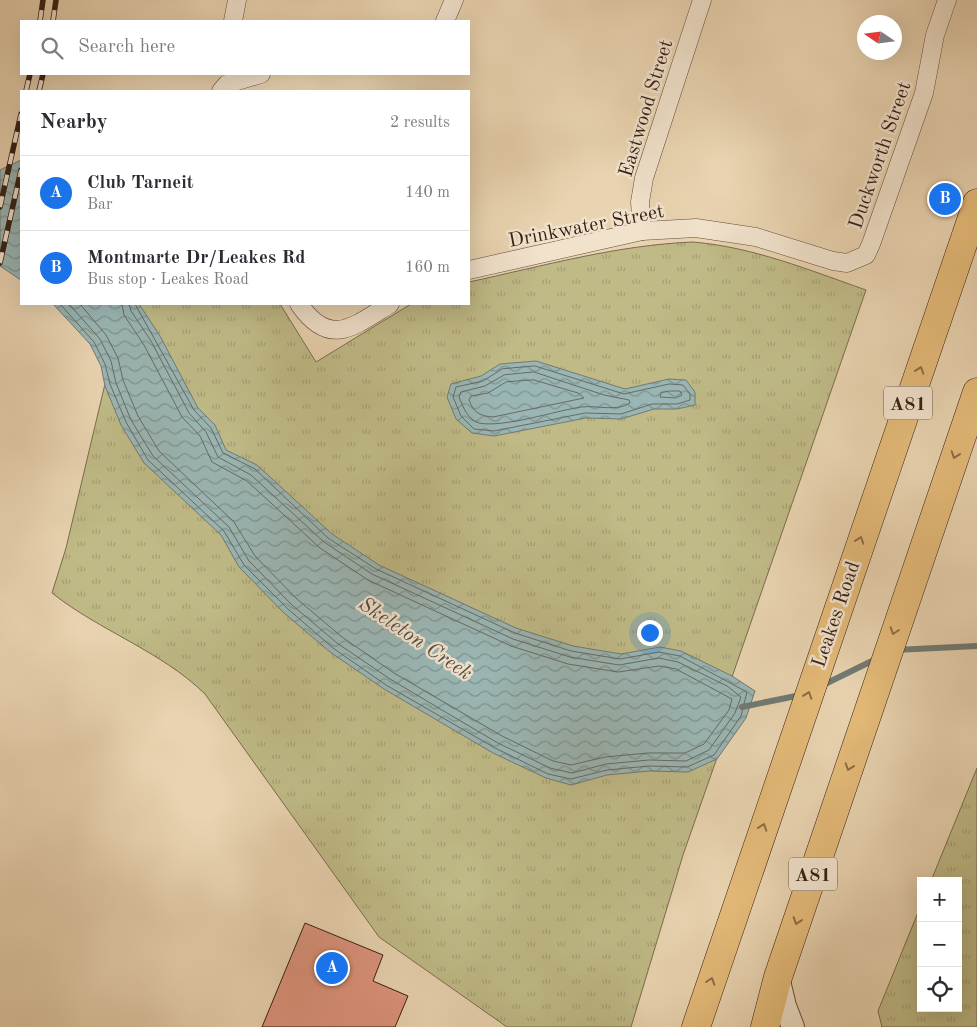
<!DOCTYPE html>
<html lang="en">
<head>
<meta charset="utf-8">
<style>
	:root { --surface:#fff; --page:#f2f2f3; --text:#2b2b33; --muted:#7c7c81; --line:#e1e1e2; --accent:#1a73e8 }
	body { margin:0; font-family:"Old Standard TT",serif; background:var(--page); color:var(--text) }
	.controls { position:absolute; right:15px; bottom:15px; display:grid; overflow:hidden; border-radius:0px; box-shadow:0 5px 20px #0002 }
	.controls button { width:45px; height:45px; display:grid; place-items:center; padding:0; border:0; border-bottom:1px solid var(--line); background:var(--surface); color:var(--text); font:25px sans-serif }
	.compass { position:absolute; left:857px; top:15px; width:45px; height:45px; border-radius:50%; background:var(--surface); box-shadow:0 5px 20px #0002; rotate:283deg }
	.you { position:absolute; left:649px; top:632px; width:18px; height:18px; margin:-12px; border:4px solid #fff; border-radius:50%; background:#1a73e8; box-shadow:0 0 0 8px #1a73e833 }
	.badge { display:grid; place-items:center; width:32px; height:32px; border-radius:50%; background:var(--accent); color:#fff; font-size:16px; font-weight:700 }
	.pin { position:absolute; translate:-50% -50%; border:2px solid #fff; box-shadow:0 1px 5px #0006 }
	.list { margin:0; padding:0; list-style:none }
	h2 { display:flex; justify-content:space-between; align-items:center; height:65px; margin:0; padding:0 20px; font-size:21px }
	h2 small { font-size:16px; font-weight:400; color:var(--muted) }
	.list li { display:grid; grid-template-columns:32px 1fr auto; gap:15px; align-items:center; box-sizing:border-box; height:75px; padding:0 20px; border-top:1px solid var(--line) }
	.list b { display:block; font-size:19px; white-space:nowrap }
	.list p { margin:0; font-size:16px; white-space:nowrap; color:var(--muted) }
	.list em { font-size:16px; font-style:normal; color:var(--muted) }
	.icon { flex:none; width:28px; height:28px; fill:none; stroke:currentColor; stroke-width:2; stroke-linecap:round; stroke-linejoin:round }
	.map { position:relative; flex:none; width:977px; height:1027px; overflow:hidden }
	.search { position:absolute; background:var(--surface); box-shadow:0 5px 20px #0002; left:20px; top:20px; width:450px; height:55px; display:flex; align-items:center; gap:12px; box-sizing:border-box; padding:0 18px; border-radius:0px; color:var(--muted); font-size:19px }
	.panel { position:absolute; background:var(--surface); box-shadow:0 5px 20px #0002; left:20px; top:90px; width:450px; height:215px; border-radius:0px }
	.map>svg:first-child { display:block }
</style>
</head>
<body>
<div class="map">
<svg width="977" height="1027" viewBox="0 0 977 1027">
	<defs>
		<pattern id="park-tufts" width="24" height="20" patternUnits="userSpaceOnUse" patternTransform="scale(1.25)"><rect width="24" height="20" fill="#bfba86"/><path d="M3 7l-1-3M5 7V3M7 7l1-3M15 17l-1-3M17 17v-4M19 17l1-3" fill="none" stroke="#a59f73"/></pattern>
		<pattern id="water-waves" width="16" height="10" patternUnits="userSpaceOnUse" patternTransform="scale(1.25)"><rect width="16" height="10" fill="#9ab6b4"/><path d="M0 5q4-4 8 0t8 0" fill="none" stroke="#7e9391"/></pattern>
	</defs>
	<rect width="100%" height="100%" fill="#e9d3b0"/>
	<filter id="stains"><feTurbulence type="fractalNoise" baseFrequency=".004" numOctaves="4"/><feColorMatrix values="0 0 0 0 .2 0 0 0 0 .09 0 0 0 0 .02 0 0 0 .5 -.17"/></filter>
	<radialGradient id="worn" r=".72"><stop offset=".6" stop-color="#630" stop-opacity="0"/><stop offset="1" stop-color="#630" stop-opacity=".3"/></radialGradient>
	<g fill="url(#park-tufts)" stroke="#7a6c4e">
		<path d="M693 242C753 247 809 270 866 290L723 703 733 712 683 855 631 1027H507L379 937 205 694C161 651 100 631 52 593L66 548 124 304H280L316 362 411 304H469V282C543 266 617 245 693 242Z"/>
		<path d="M977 768V1027H882L878 1011 921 905V1008H958V881H931Z"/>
	</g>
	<g fill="url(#water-waves)" stroke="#717a74">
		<path d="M21 160V280L0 266V170Z"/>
		<path d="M53 304H139L160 336 198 408 215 425 226 450 257 465 332 534 379 565 516 628 573 646 621 654 660 647 681 651 732 676 755 691 746 718 717 759 688 772 649 771 607 775 571 785 546 778 493 753 384 689 330 652 284 613 239 567 221 535 144 463 121 425 105 386 101 366 90 344Z"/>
		<path d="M536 361 625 389 669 379 686 380 695 392V405L677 409H654L621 419 586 418 494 436 472 433 456 419 447 397 451 384 481 376 500 364Z"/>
	</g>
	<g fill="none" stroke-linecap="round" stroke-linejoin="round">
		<g stroke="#676a64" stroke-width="1">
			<path d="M60 304 94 342 105 364 110 384 126 422 148 460 224 531 244 565 288 609 333 648 386 685 495 748 548 774 571 779 607 770 649 766 687 767 714 755 741 716 747 692 680 656 659 652 620 659 571 651 515 633 376 569 328 538 255 469 223 453 211 428 194 410 135 304"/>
			<path d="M69 304 100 339 111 361 116 383 131 420 153 456 229 527 249 561 292 605 337 643 390 679 447 713 498 743 550 768 572 773 606 764 649 760 686 761 709 750 735 713 741 697 727 686 678 662 659 658 619 665 570 657 513 639 372 574 324 542 251 475 218 457 206 432 189 413 151 341 131 311 129 304"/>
			<path d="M80 304 106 335 118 358 123 380 138 416 159 451 234 522 255 556 297 599 342 637 394 673 502 736 553 761 571 765 605 757 648 753H685L704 744 729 710 732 699 676 669 659 666 618 672 568 664 511 646 368 580 320 548 247 481 212 462 200 436 182 417 144 345 124 315 122 304"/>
			<path d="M535 366 624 394 669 384 683 385 690 394V400L677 404H652L621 414 585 413 494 431 474 429 461 416 453 397 456 387 483 381 502 369Z"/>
			<path d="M534 372 604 395 629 400 630 403C617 412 597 405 581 407 555 411 503 428 479 423 468 420 463 407 459 397L461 392 485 386 504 375Z"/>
			<path d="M534 380 578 393 584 398 493 417C480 416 474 413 469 400L471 396 488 393 506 382Z"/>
			<path d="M670 391H680L682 395 676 398 660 397 661 393Z"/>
		</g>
		<g stroke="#717a74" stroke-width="6">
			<path d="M895 650 977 646"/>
			<path d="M821 686 878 658"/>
			<path d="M742 707 801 695"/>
		</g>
	</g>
	<path fill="#dc927b" stroke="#341f15" d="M305 923 383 955 373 981 408 996 395 1027H262Z"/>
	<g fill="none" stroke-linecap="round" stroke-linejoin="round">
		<defs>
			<g id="minor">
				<path d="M233 21 237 0"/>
				<path d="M445 21 454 0"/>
				<path d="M221 91 227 84 261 74"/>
				<path d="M642 231 640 202 644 178 702 0"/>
				<path d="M469 270 642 231 696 228 756 237 833 261 847 263 866 255 871 244 924 93 935 35 947 0"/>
				<path d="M299 304C330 349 354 326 390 304"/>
			</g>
			<path id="tertiary" d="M778 977 785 1006 793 1027"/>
			<g id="trunk">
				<path d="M696 1027 977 203"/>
				<path d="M765 1027 778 977 977 392"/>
			</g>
		</defs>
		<use href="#minor" stroke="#614c3c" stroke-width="19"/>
		<use href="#tertiary" stroke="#614c3c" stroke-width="24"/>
		<use href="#trunk" stroke="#341f15" stroke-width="29"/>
		<use href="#minor" stroke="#f1e2cc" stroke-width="18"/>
		<use href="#tertiary" stroke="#f1e2cc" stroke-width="22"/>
		<use href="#trunk" stroke="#e4ba78" stroke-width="28"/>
		<defs>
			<g id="rail">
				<path d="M40 21 43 0"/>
				<path d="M53 21 56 0"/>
				<path d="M26 91 30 74"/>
				<path d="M39 91 43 74"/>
				<path d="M0 207 21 114"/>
				<path d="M0 263 21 170"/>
			</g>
		</defs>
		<use href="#rail" stroke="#341f15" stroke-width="5.5"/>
		<use href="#rail" stroke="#f1e2cc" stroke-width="4" stroke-dasharray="11" stroke-linecap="butt"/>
	</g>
	<defs><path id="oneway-chevron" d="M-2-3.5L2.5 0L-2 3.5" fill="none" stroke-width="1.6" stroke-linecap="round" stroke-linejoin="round" transform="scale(1.25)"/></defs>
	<g stroke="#8c6c46">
		<use href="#oneway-chevron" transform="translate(920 370) rotate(-71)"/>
		<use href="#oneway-chevron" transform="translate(955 455) rotate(109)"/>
		<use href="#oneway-chevron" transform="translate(860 540) rotate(-71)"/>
		<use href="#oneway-chevron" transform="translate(894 631) rotate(108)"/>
		<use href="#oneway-chevron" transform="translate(808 695) rotate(-71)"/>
		<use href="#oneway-chevron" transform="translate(849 767) rotate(109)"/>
		<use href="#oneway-chevron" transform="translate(763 827) rotate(-71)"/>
		<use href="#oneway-chevron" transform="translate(797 921) rotate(109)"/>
		<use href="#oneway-chevron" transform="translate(711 981) rotate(-72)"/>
	</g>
	<g text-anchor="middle" stroke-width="5" stroke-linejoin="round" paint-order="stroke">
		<g fill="#f1e2cc" stroke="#6d5a4c" stroke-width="1">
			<rect x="884" y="386.5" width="48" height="33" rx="4"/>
			<rect x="789" y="857.5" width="48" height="33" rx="4"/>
		</g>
		<g font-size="19" font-weight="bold" fill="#341f15">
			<text x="908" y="410">A81</text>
			<text x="813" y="881">A81</text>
		</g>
		<g font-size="20" fill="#341f15" stroke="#f1e2cc">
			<text transform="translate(645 108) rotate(-73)" y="7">Eastwood Street</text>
			<text transform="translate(879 155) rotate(-71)" y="7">Duckworth Street</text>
			<text transform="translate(586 225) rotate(-11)" y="7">Drinkwater Street</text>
			<text transform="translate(835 614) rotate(-71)" y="7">Leakes Road</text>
		</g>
		<g font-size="21" font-style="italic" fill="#534c45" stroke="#f1e2cc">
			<text transform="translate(416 638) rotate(34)" y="7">Skeleton Creek</text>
		</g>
	</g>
	<rect width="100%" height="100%" filter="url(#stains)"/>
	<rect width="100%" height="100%" fill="url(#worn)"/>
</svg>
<div class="controls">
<button>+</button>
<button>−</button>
<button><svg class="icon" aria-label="locate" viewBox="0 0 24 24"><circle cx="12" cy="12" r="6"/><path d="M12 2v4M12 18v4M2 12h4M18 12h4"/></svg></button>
</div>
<svg class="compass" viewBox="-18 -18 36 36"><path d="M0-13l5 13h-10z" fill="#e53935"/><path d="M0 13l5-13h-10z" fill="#7c7c81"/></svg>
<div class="you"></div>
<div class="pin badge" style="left:332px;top:968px">A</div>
<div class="pin badge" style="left:945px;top:199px">B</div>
<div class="search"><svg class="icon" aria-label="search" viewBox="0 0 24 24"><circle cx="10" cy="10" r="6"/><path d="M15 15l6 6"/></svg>Search here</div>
<section class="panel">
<h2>Nearby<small>2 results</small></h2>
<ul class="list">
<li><span class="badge">A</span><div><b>Club Tarneit</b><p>Bar</p></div><em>140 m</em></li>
<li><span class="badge">B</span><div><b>Montmarte Dr/Leakes Rd</b><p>Bus stop · Leakes Road</p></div><em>160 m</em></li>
</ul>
</section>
</div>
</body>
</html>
